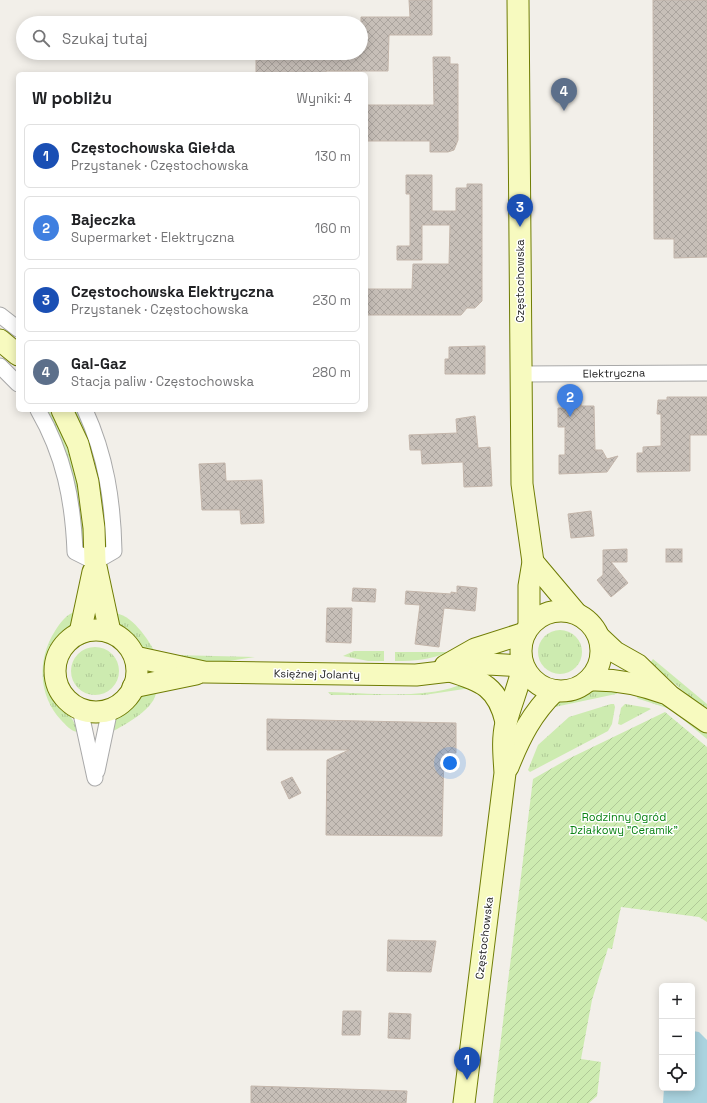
<!DOCTYPE html>
<html lang="pl">
<head>
<meta charset="utf-8">
<style>
	:root { --surface:#fff; --page:#f6f6f6; --text:#202124; --muted:#757577; --line:#e0e0e0; --accent:#d93025 }
	body { margin:0; font-family:"Space Grotesk",sans-serif; background:var(--page); color:var(--text) }
	.controls { position:absolute; right:12px; bottom:12px; display:grid; overflow:hidden; border-radius:6px; box-shadow:0 2px 10px #0003 }
	.controls button { width:36px; height:36px; display:grid; place-items:center; padding:0; border:0; border-bottom:1px solid var(--line); background:var(--surface); color:var(--text); font:20px sans-serif }
	.you { position:absolute; left:450px; top:763px; width:14px; height:14px; margin:-10px; border:3px solid #fff; border-radius:50%; background:#1a73e8; box-shadow:0 0 0 6px #1a73e833 }
	.badge { display:grid; place-items:center; width:26px; height:26px; border-radius:50%; background:var(--accent); color:#fff; font-size:13px; font-weight:700 }
	.pin { position:absolute; translate:-50% -33px; filter:drop-shadow(0 1px 2px #0008) }
	.pin::after { content:''; position:absolute; top:21px; width:14px; height:12px; background:inherit; clip-path:polygon(0 0,100% 0,50% 100%) }
	.list { margin:0; padding:0; list-style:none }
	h2 { display:flex; justify-content:space-between; align-items:center; height:52px; margin:0; padding:0 16px; font-size:17px }
	h2 small { font-size:13px; font-weight:400; color:var(--muted) }
	.list li { display:grid; grid-template-columns:26px 1fr auto; gap:12px; align-items:center; box-sizing:border-box; height:64px; margin:0 8px 8px; padding:0 8px; border:1px solid var(--line); border-radius:6px }
	.list b { display:block; font-size:15px; white-space:nowrap }
	.list p { margin:0; font-size:13px; white-space:nowrap; color:var(--muted) }
	.list em { font-size:13px; font-style:normal; color:var(--muted) }
	.icon { flex:none; width:22px; height:22px; fill:none; stroke:currentColor; stroke-width:2; stroke-linecap:round; stroke-linejoin:round }
	.map { position:relative; flex:none; width:707px; height:1103px; overflow:hidden }
	.search { position:absolute; background:var(--surface); box-shadow:0 2px 10px #0003; left:16px; top:16px; width:352px; height:44px; display:flex; align-items:center; gap:10px; box-sizing:border-box; padding:0 14px; border-radius:22px; color:var(--muted); font-size:15px }
	.panel { position:absolute; background:var(--surface); box-shadow:0 2px 10px #0003; left:16px; top:72px; width:352px; height:340px; border-radius:6px }
	.map>svg:first-child { display:block }
</style>
</head>
<body>
<div class="map">
<svg width="707" height="1103" viewBox="0 0 707 1103">
	<defs>
		<pattern id="grass-tufts" width="24" height="20" patternUnits="userSpaceOnUse"><rect width="24" height="20" fill="#cdebb0"/><path d="M3 7l-1-3M5 7V3M7 7l1-3M15 17l-1-3M17 17v-4M19 17l1-3" fill="none" stroke="#b0c997"/></pattern>
		<pattern id="garden-furrows" width="10" height="10" patternUnits="userSpaceOnUse"><rect width="10" height="10" fill="#cdebb0"/><path d="M-1 1l2-2M0 10L10 0M9 11l2-2" fill="none" stroke="#b0c997"/></pattern>
		<pattern id="building-cross-hatch" width="8" height="8" patternUnits="userSpaceOnUse"><rect width="8" height="8" fill="#c7bfb8"/><path d="M0 0l8 8M0 8l8-8" fill="none" stroke="#aba49e"/></pattern>
	</defs>
	<rect width="100%" height="100%" fill="#f2efe9"/>
	<g fill="url(#grass-tufts)">
		<path d="M46 410H49C75 454 81 494 85 544L82 542C79 492 71 453 46 410Z"/>
		<path d="M73 410H76C98 452 105 498 106 545L104 547C103 499 98 452 73 410Z"/>
		<path d="M77 611C76 615 76 620 75 623 70 633 56 637 50 651 32 692 70 702 78 732 70 731 66 725 61 720 38 695 37 659 55 631 60 623 66 614 77 611Z"/>
		<path d="M113 613C131 613 148 639 156 654L141 651 119 626Z"/>
		<circle cx="560" cy="652" r="22"/>
		<circle cx="95" cy="671" r="24"/>
		<path d="M354 651H384V661H368L343 656Z"/>
		<path d="M395 652H448C430 660 415 661 395 661Z"/>
		<path d="M174 655 255 657 215 663 171 657Z"/>
		<path d="M653 659 707 704V711L650 663Z"/>
		<path d="M457 686H467L471 688 424 695H331L328 692C365 693 423 699 457 686Z"/>
		<path d="M590 688 621 689 616 694 550 708 560 697Z"/>
		<path d="M156 691C157 707 124 726 111 732L115 720 119 715 139 696 146 692Z"/>
		<path d="M638 695 668 707 707 734V739L670 709 639 699 637 698Z"/>
		<path d="M611 704H614L615 707 612 724 608 731 530 772 528 770 538 745 569 717Z"/>
		<path d="M625 704 649 708 651 709 621 725 618 724 621 708Z"/>
	</g>
	<path fill="url(#garden-furrows)" d="M665 712 707 747V922L699 917 621 907 612 949 608 948 592 1000 581 1059 601 1062 597 1096 589 1103H493L533 779 568 759Z"/>
	<path fill="#aad3df" d="M692 1029 693 1031 699 1032 707 1040V1103H663L664 1088H692Z"/>
	<g fill="url(#building-cross-hatch)" stroke="#c4b6ab">
		<path d="M409 0H432V35H389L388 71H326V74H256V53H361V17H410Z"/>
		<path d="M653 0H707V257L674 258V239H654Z"/>
		<path d="M433 57H450V64H458V140L454 150 448 152H430V141H366V105H434Z"/>
		<path d="M406 175H432V211H456V188H467V184H482V301L475 308H467L461 315H366V289H412L413 264H449L450 225H422V260H397V246H410V194H406Z"/>
		<path d="M485 346V374H445V359H449V347Z"/>
		<path d="M667 397H707V435H690V471L637 472V453H643V447L661 446V414H657L658 400H667Z"/>
		<path d="M564 399H581V406H594L595 450H602L607 459 618 456 607 472 559 474V455H565V427H558V408H565Z"/>
		<path d="M475 416 478 448 490 447 492 486 464 487 463 462 422 464 421 450H410L409 435 457 433 456 419Z"/>
		<path d="M225 463 226 481 262 480 264 523 241 524 240 510H202L199 464Z"/>
		<path d="M591 511 594 536 571 538 568 514Z"/>
		<path d="M627 549V562H611L628 583 611 597 597 580 603 575V550Z"/>
		<rect x="666" y="549" width="16" height="13"/>
		<path d="M457 586 477 588 475 611 444 608 439 647 415 644 420 605 405 604 406 591 451 594V592L457 593Z"/>
		<path d="M353 588 376 589 375 602 352 601Z"/>
		<path d="M327 608H352L351 643 326 642Z"/>
		<path d="M267 719 456 723V753H444L442 836 326 835 327 760 349 750H267Z"/>
		<path d="M292 777 301 793 289 799 281 782Z"/>
		<path d="M388 940 436 941 431 972 387 971Z"/>
		<path d="M343 1011H361L360 1035H342Z"/>
		<path d="M389 1013 411 1014 410 1039 388 1038Z"/>
		<path d="M251 1086 407 1091 406 1103H251Z"/>
	</g>
	<g fill="none" stroke-linecap="round" stroke-linejoin="round">
		<defs>
			<g id="street">
				<path d="M0 315 18 329"/>
				<path d="M0 366 18 384"/>
				<path d="M521 374 707 373"/>
				<path d="M38 410C64 455 73 500 75 552L95 562 114 551C113 501 106 456 85 410"/>
				<path d="M80 709 95 778"/>
				<path d="M97 771 110 709"/>
			</g>
			<g id="secondary">
				<path d="M518 0 522 484 533 562 529 586V625"/>
				<path d="M0 340 18 355"/>
				<path d="M62 410 78 444 88 482 94 528 95 562 110 632"/>
				<path d="M533 562 576 613"/>
				<circle cx="561" cy="651" r="40"/>
				<circle cx="96" cy="671" r="41"/>
				<path d="M80 633 93 572"/>
				<path d="M599 637 615 652 638 665 670 696 707 722"/>
				<path d="M135 657 204 672 416 675 450 671 488 664 523 666"/>
				<path d="M445 666 475 649 525 633"/>
				<path d="M450 671C482 681 498 687 506 722"/>
				<path d="M589 680C615 679 640 684 664 693"/>
				<path d="M133 687 196 674"/>
				<path d="M508 767C520 737 532 713 555 691"/>
				<path d="M464 1103 505 773C504 756 502 739 506 723 511 703 519 686 523 666"/>
			</g>
		</defs>
		<use href="#street" stroke="#a9a9a9" stroke-width="17"/>
		<use href="#secondary" stroke="#707d05" stroke-width="23"/>
		<use href="#street" stroke="#fff" stroke-width="15"/>
		<use href="#secondary" stroke="#f7fabf" stroke-width="21"/>
	</g>
	<g text-anchor="middle" stroke-width="3" stroke-linejoin="round" paint-order="stroke">
		<g font-size="11" fill="#222" stroke="#fff">
			<text transform="translate(520 281) rotate(-90)" y="4">Częstochowska</text>
			<text transform="translate(614 373) rotate(-1)" y="4">Elektryczna</text>
			<text transform="translate(317 674) rotate(1)" y="4">Księżnej Jolanty</text>
			<text transform="translate(484 938) rotate(-83)" y="4">Częstochowska</text>
		</g>
		<g font-size="11" fill="#0c8416" stroke="#fff">
			<text x="624" y="821">Rodzinny Ogród<tspan x="624" dy="13">Działkowy "Ceramik"</tspan></text>
		</g>
	</g>
</svg>
<div class="controls">
<button>+</button>
<button>−</button>
<button><svg class="icon" aria-label="locate" viewBox="0 0 24 24"><circle cx="12" cy="12" r="6"/><path d="M12 2v4M12 18v4M2 12h4M18 12h4"/></svg></button>
</div>
<div class="you"></div>
<div class="pin badge" style="left:467px;top:1080px;background:#1a4fb4">1</div>
<div class="pin badge" style="left:570px;top:417px;background:#3f7fe0">2</div>
<div class="pin badge" style="left:520px;top:227px;background:#1a4fb4">3</div>
<div class="pin badge" style="left:564px;top:111px;background:#5c6f8a">4</div>
<div class="search"><svg class="icon" aria-label="search" viewBox="0 0 24 24"><circle cx="10" cy="10" r="6"/><path d="M15 15l6 6"/></svg>Szukaj tutaj</div>
<section class="panel">
<h2>W pobliżu<small>Wyniki: 4</small></h2>
<ul class="list">
<li><span class="badge" style="background:#1a4fb4">1</span><div><b>Częstochowska Giełda</b><p>Przystanek · Częstochowska</p></div><em>130 m</em></li>
<li><span class="badge" style="background:#3f7fe0">2</span><div><b>Bajeczka</b><p>Supermarket · Elektryczna</p></div><em>160 m</em></li>
<li><span class="badge" style="background:#1a4fb4">3</span><div><b>Częstochowska Elektryczna</b><p>Przystanek · Częstochowska</p></div><em>230 m</em></li>
<li><span class="badge" style="background:#5c6f8a">4</span><div><b>Gal-Gaz</b><p>Stacja paliw · Częstochowska</p></div><em>280 m</em></li>
</ul>
</section>
</div>
</body>
</html>
